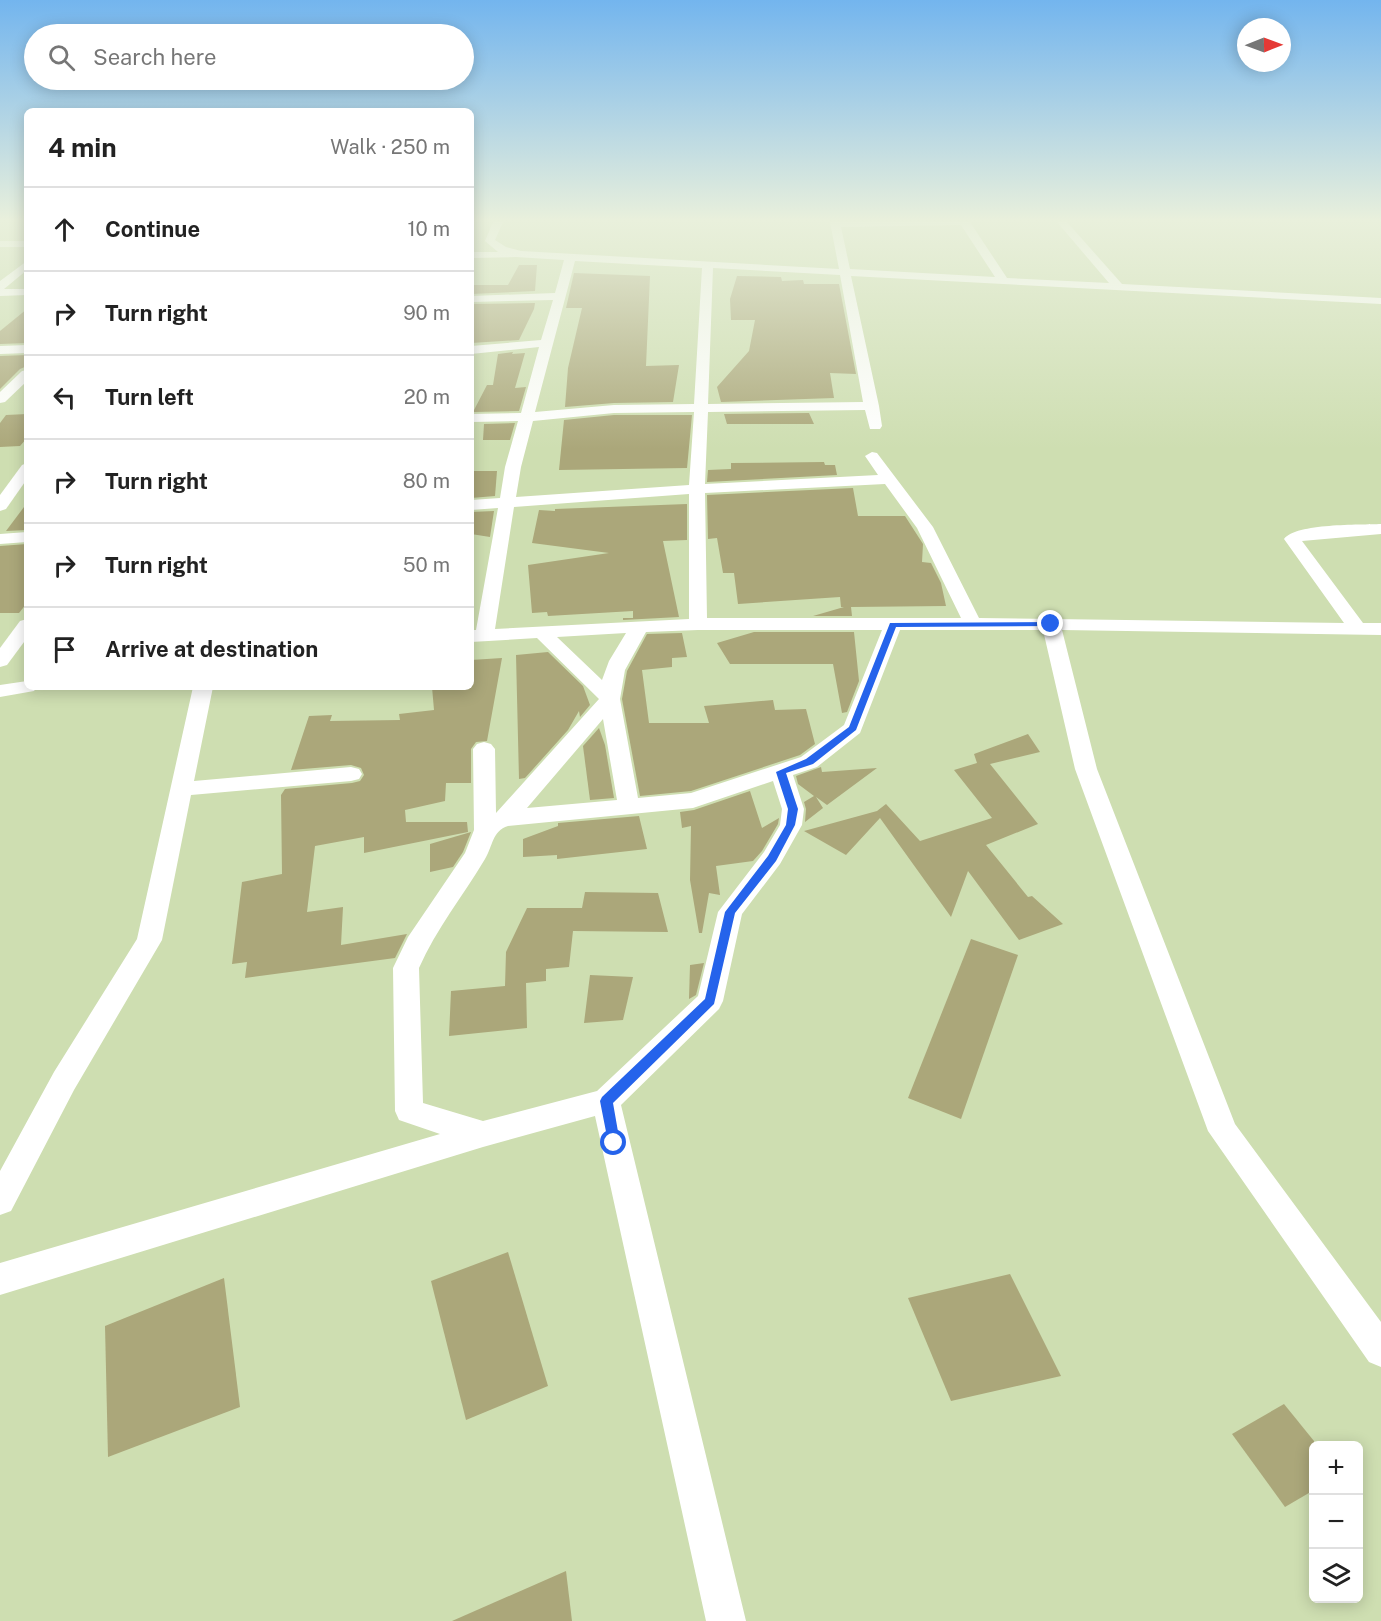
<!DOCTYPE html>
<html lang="en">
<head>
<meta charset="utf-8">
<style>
	:root { --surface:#fff; --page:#f6f6f6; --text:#222; --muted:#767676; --line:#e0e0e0 }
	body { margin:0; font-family:"Public Sans",sans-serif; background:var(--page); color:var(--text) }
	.controls { position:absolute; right:18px; bottom:18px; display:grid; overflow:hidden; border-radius:9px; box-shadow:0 3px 15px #0003 }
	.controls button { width:54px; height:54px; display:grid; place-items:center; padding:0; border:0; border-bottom:2px solid var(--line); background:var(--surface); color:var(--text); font:30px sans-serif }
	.compass { position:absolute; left:1237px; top:18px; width:54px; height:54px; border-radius:50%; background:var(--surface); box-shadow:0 3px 15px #0003; rotate:89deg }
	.stop { position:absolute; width:18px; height:18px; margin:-14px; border:4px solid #2563eb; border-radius:50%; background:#fff }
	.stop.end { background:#2563eb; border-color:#fff; box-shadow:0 2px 6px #0008 }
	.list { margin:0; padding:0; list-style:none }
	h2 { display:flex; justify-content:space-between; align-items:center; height:78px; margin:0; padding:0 24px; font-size:26px }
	h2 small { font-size:20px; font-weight:400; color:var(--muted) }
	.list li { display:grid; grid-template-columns:39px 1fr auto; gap:18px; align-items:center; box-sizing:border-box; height:84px; padding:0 24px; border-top:2px solid var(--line) }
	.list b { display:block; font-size:22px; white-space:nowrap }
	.list em { font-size:20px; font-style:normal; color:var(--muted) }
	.icon { flex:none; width:33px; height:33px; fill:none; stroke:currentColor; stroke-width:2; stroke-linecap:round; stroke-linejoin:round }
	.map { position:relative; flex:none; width:1381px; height:1621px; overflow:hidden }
	.search { position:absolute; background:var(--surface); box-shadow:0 3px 15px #0003; left:24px; top:24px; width:450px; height:66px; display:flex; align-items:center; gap:15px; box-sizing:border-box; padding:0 21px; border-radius:33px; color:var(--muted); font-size:22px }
	.panel { position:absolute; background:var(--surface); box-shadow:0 3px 15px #0003; left:24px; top:108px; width:450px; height:582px; border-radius:9px }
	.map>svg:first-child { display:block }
</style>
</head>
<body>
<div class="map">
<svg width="1381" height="1621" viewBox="0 0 1381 1621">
	<rect width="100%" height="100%" fill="#cedeb1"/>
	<g fill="#aba77a">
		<path d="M519 265H537L535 291 471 294V285H508Z"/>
		<path d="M574 273 650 276 646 366 679 365 673 402 614 403 565 407 568 368 582 308H566Z"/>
		<path d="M737 276 781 277 782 281 803 280 804 284H839L856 374 830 373 834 398 721 402 717 387 749 351 755 320H731L730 299Z"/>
		<path d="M535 303 534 309 519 340 471 343V304Z"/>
		<path d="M27 309V343L0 344V331Z"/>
		<path d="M513 352 512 354 525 353 515 388 526 387 519 411 473 412 487 385H493L498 354Z"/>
		<path d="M27 355V366L20 369 0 389V356Z"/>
		<path d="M809 413 814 424H727L724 414Z"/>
		<path d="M27 414V438L20 446 0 447V423L6 415Z"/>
		<path d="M614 415H692L687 468 559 470 564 420Z"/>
		<path d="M515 423 510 440H483L484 424Z"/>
		<path d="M824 462 825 465H835L837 475 707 482 708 470 731 469V463Z"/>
		<path d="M471 471H497L495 496 471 498Z"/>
		<path d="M853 488 858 516H905L923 544 922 562 931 563 941 583 946 606 851 607 852 616H813L844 607H841L840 597 738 604 734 573H723L717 538 708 539 707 495Z"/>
		<path d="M27 503V530L6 531Z"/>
		<path d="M687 504V540L663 541 679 617 623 620V618H633V611L548 616 547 612 532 613 528 565 609 553 532 543 539 510 555 511V509Z"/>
		<path d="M494 511 490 537 471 534V512Z"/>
		<path d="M27 544V603L19 613H0V546Z"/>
		<path d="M754 632H854L859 681 847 712 842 713 833 664H730L717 643Z"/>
		<path d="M682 633 687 657 672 658V667L642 670 649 723H709L704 706 773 700 775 710 806 709 815 744 800 755 691 791 640 796 622 699 627 671 647 634Z"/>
		<path d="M548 652 583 686 590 705 580 717 579 711 568 730 525 778 519 779 516 655Z"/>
		<path d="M502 658 487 741 476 742 471 749V783H446L445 801 405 810 406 822H467L468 832 364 853V837L315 846 307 912 343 907 341 945 407 934 395 958 245 978 247 962 232 964 242 882 282 874 281 795 285 789 352 783 360 781 364 775 361 768 351 765 291 770 309 716 332 715 330 721 400 720 399 714 434 710 432 687H471V660Z"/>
		<path d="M599 728 605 745 614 798 590 800 583 746Z"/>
		<path d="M1028 734 1040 752 990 764 1038 824 986 845 1028 897 1032 896 1063 924 1019 940 968 871 951 917 880 818 846 855 804 831 877 811 886 804 920 841 992 818 954 770 977 763 974 754Z"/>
		<path d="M821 767 822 772 877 768 827 805 816 797 823 808 805 822 806 809 804 802 814 796 798 784 796 776Z"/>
		<path d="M750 791 762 828 779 818 778 824 762 851 753 861 716 866 720 895 709 893 702 933H699L690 880 691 826 682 828 680 812 694 810Z"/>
		<path d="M639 816 647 849 557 859V855L523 857V839L558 826V823Z"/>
		<path d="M471 832 463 852 453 867 430 872V844Z"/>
		<path d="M585 892 658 893 668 932 573 931 569 967 546 969V981L526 983 527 1028 449 1036 451 991 505 986 506 952 527 908H582Z"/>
		<path d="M971 939 1018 955 961 1119 908 1098Z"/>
		<path d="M704 963 696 995 689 999 690 965Z"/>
		<path d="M590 975 633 977 623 1020 584 1023Z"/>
		<path d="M508 1252 548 1386 466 1420 431 1281Z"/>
		<path d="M1010 1274 1061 1376 951 1401 908 1298Z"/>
		<path d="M224 1278 240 1407 108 1457 105 1326Z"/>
		<path d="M1284 1404 1314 1441V1490L1285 1507 1232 1434Z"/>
		<path d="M566 1571 572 1621H452Z"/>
	</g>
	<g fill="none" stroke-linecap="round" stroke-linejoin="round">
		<g fill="#fff" fill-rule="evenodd">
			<path d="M493 222H503L495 240 506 247 521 251 839 269 830 222H970L1007 278 1109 283 1057 222H1067L1122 284 1381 298V304L851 276 879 406 882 426 880 429H870L865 410 708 412 705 484 878 475 865 456 872 452 877 453 933 527 979 618 1344 623 1284 539C1296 523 1360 525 1381 524V534L1302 541 1363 623H1381V635L1062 630 1097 769 1235 1124 1381 1322V1367L1369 1362 1208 1131 1075 769 1043 630H900L860 733 817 767 793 775 804 809 802 825 780 864 742 914 723 1001 719 1009 621 1105 746 1621H706L595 1116 483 1147 0 1295V1263L440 1134 399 1120 395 1111 393 968 408 937 465 853 474 830 473 749 477 744 484 742 491 744 495 749 496 813 599 699 537 638 471 642V630H476L498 508 471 510V500L500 498 505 467 518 421 471 422V414L521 413 539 347 471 354V346L541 340 553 300 471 302V296L555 293 564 260 516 257 471 258V252H498L485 241ZM961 225 995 277 850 269 841 227ZM575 261 702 268 694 404 614 405 535 412ZM713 268 840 275 863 402 708 404ZM694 412 689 485 516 497 521 467 533 421 614 413ZM885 484 917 528 961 618H707L705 493ZM689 494V619L495 629 514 507ZM698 630H882L844 725 801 757 691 793 638 798 620 699 625 670 646 632ZM626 633 609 661 602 680 557 637ZM603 719 617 800 527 808ZM773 781 782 809 780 825 764 852 718 912 698 996 597 1091 483 1121 423 1103 419 968C436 929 463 896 485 859 493 846 492 831 508 826L693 808Z"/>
			<rect x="0" y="241" width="27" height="6"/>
			<path d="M27 261V270L4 289H27V295L0 296V281Z"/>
			<path d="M27 345V353L0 354V346Z"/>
			<path d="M27 370V381L5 402 0 403V392L22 371Z"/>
			<path d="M27 463V479L6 509 0 511V495L22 465Z"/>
			<path d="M27 532V542L0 544V534Z"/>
			<path d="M27 619V638L7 665 0 667V648L20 621Z"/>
			<path d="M27 681V687H37L34 691 0 697V685Z"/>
			<path d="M193 687H213L194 781 351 767 359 769 362 774 359 779 351 781 191 795 162 940 74 1090 11 1211 0 1215V1171L54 1072 137 939Z"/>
		</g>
	</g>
	<linearGradient id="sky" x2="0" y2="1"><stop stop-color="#73b5ee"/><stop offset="0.49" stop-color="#e9f0dc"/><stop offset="1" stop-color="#e9f0dc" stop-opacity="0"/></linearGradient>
	<rect width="1381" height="449" fill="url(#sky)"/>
	<path fill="#2563eb" d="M1054 622V625L1051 626 896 627 856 730 813 764 786 773 798 809 795 825 776 861 735 913 714 1004 613 1103 620 1143 614 1148 609 1147 600 1101 602 1097 705 999 725 912 768 856 786 825 788 809 776 772 806 759 849 727 890 623Z"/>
</svg>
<div class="controls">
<button>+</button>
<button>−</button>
<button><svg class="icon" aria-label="layers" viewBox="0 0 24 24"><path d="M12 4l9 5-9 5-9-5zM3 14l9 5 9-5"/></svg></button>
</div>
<svg class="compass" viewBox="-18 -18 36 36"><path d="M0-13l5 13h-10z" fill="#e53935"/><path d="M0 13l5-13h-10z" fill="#767676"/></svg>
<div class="stop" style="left:614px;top:1143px"></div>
<div class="stop end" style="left:1051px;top:624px"></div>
<div class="search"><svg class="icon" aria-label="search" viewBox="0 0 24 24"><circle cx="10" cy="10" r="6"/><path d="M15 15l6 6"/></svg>Search here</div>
<section class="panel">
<h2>4 min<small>Walk · 250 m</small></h2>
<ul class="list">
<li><svg class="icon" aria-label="ahead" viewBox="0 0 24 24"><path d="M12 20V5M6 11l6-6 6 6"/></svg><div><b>Continue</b></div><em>10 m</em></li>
<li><svg class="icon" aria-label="right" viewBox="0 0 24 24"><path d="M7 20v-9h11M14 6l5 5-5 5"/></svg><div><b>Turn right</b></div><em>90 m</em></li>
<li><svg class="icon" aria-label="left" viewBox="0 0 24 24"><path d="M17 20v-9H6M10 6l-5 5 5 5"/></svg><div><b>Turn left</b></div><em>20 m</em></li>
<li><svg class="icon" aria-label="right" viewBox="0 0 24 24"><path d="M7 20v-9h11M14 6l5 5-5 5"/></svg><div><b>Turn right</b></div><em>80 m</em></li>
<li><svg class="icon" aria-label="right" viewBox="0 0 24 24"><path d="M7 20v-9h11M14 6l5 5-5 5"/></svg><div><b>Turn right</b></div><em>50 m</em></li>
<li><svg class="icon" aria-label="arrive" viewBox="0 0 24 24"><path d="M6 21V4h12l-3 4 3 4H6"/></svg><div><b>Arrive at destination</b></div></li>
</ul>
</section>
</div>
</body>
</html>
